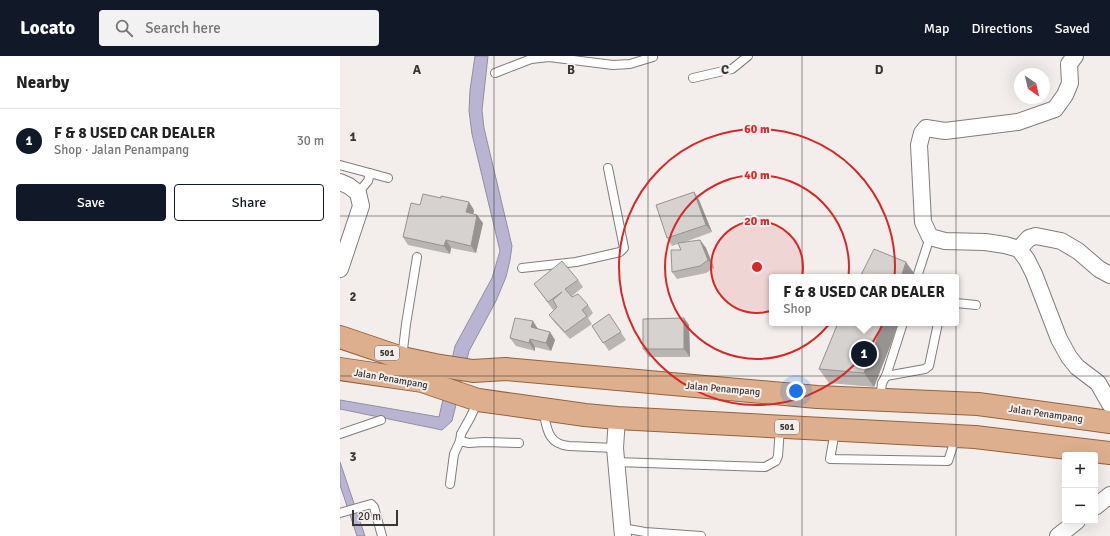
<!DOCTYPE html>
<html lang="en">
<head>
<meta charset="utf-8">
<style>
	:root { --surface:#fff; --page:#f2f2f2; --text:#222; --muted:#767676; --line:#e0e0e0; --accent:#111827 }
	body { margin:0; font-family:Signika,sans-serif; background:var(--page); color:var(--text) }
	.controls { position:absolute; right:12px; bottom:12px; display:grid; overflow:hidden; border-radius:4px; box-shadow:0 4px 16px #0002 }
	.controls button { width:36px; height:36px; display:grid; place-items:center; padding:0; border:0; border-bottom:1px solid var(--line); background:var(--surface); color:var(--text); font:20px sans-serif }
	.compass { position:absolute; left:674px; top:12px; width:36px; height:36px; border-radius:50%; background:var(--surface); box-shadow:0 4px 16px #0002; rotate:146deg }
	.scale { position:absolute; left:12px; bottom:10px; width:46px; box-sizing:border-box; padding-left:4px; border:2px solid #383635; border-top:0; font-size:11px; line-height:14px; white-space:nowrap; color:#383635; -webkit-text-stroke:3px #f3eeec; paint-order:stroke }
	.you { position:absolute; left:456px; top:335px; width:14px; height:14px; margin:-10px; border:3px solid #fff; border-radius:50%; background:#1a73e8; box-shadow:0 0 0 6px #1a73e833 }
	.badge { display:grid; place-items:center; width:26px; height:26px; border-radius:50%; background:var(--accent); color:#fff; font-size:13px; font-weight:700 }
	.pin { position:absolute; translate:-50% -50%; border:2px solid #fff; box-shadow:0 1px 4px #0006 }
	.popup { position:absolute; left:429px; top:218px; width:190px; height:52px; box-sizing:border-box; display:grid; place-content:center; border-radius:4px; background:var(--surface); filter:drop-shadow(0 1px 3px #0005); font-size:13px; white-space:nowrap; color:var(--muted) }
	.popup b { font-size:15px; color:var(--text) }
	.popup::after { content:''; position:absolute; left:50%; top:100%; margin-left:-8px; border:8px solid transparent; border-top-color:var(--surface) }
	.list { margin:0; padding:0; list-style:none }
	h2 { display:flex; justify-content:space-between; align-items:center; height:52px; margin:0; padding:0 16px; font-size:17px }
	h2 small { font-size:13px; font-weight:400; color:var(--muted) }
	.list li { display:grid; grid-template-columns:26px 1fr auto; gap:12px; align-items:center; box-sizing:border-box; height:64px; padding:0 16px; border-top:1px solid var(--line) }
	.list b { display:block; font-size:15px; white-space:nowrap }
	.list p { margin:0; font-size:13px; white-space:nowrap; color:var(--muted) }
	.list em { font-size:13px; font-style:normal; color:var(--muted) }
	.actions { display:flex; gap:8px; padding:12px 16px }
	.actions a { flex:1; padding:9px 0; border:1px solid var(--accent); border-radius:4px; text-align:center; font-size:14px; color:var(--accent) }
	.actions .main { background:var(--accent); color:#fff }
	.icon { flex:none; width:22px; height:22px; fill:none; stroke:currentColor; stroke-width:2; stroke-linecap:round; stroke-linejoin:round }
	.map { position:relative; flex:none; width:770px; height:480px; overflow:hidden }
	header { display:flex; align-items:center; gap:24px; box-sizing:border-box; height:56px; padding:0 20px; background:var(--accent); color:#fff }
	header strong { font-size:19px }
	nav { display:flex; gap:22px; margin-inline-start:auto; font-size:14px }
	.search { width:280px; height:36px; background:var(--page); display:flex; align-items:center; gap:10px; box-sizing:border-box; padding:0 14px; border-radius:4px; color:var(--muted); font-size:15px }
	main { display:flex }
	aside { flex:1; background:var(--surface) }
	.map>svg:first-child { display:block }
</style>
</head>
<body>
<header>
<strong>Locato</strong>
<div class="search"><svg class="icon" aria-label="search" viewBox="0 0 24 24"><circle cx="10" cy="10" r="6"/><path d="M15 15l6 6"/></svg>Search here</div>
<nav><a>Map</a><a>Directions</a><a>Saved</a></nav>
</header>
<main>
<aside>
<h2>Nearby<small></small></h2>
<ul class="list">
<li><span class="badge">1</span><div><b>F &amp; 8 USED CAR DEALER</b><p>Shop · Jalan Penampang</p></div><em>30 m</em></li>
</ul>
<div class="actions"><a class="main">Save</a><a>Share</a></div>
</aside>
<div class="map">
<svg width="770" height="480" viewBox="0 0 770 480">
	<rect width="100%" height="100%" fill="#f3eeec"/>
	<g fill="#b8b4d2" stroke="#928ea3">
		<path d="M135 0H148L142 54 144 72 172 190 170 204 166 221 156 245 129 295 112 365 102 374 0 353V344L99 361 115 290 152 222 160 195 132 78 129 55 130 34Z"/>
		<path d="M0 406 25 480H17L0 429Z"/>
	</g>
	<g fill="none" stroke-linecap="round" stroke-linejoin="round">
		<defs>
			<g id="lane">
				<path d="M155 17 191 3 209 1 273 9 290 8 313 1"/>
				<path d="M353 22 392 13 408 0"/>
				<path d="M0 109 48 122"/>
				<path d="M18 137 28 125 30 117"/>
				<path d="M182 212 236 206 280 196 284 192 268 112"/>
				<path d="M577 221 590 181"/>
				<path d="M616 247 636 249"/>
				<path d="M62 302 66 268 77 201"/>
				<path d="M546 320 585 313 589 310 598 267"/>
				<path d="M540 343 542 327 546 320 563 267"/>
				<path d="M203 354C207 372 207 388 229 390L275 392"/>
				<path d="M495 375 490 403 608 405 616 381"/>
				<path d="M0 378 41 364"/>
				<path d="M120 385 129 387 144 386 179 387"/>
				<path d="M276 406 425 411 436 405 438 400 440 372"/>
				<path d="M110 428 114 398 120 385 121 378 130 362 138 345"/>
				<path d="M0 457 31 448 34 451 42 480"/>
				<path d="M282 472 305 476 361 480"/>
			</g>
			<g id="street">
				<path d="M735 0 729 8 730 27 725 39 715 53 678 66 605 75 586 72 582 77 579 89 583 166 590 181 605 185 645 186 665 189 679 193 687 204 694 218 719 283 729 301 737 311 758 327 770 348"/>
				<path d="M0 126 9 130 18 137 21 150 0 213"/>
				<path d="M679 193 689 182 696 180 721 185 738 195 759 213 770 219"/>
				<path d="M277 362 275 392 283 480"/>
				<path d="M755 451 770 439"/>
				<path d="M718 480 737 465"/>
			</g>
			<g id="primary">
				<path d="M0 281 62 302 95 309 133 315 166 313 477 341 638 348 770 366"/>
				<path d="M0 313 82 325 138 344 245 359 277 362 635 381 770 397"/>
			</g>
		</defs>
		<use href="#lane" stroke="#817d7a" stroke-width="10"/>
		<use href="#street" stroke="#817d7a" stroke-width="18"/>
		<use href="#primary" stroke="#95623d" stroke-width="24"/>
		<use href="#lane" stroke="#fff" stroke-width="8"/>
		<use href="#street" stroke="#fff" stroke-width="16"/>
		<use href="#primary" stroke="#ddaf8e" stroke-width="22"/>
	</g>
	<g fill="#b8b5b2">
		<path d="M354 136 359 144 372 176 342 187 360 184 366 192 374 212 366 217 337 223 332 216 341 194 338 188 332 190 327 182Z"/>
		<path d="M134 154 133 158 143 167 136 197 111 192 110 198 68 189 63 181Z"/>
		<path d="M238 224 243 231 232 240 248 249 253 257 248 262 252 268 230 283 215 267 209 259 217 251 213 254 194 228Z"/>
		<path d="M269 258 286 284 269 295 252 270Z"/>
		<path d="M344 262 349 269 350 301H309L303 293Z"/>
		<path d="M498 267H559L534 331 489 327 479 313Z"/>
		<path d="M198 273 210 276 215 284 211 295 195 291V295L176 290 170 282Z"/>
	</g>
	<g fill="#969391">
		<path d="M354 136 359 144 372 176 366 169Z"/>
		<path d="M129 146 134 154 132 164 126 156Z"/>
		<path d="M137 159 143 167 136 197 131 190Z"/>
		<path d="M106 184 111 192 110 198 104 190Z"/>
		<path d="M360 184 366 192 374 212 368 204Z"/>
		<path d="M566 206 576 220V221H561Z"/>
		<path d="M344 262 349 269 350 301 344 293Z"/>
		<path d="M193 265 198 273 197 279 191 271Z"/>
		<path d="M543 267H559L534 331 524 317Z"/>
		<path d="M210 276 215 284 211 295 206 287Z"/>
		<path d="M190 283 195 291V295L189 287Z"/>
	</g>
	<g fill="#d6d2cf" stroke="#969391">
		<path d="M354 136 366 169 327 182 316 149Z"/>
		<path d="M83 138 101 142V140L129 146 126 156 137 159 131 190 106 184 104 190 63 181 71 147 80 149Z"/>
		<path d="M360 184 368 204 360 210 332 216 331 194H341L338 187Z"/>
		<path d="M534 193 566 206 561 221H520Z"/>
		<path d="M222 205 238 224 225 233 232 241 238 238 248 249 242 254 247 260 225 276 209 259 217 251 213 244 222 236 208 246 194 228Z"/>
		<path d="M269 258 281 276 263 287 252 270Z"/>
		<path d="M175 262 193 265 191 271 210 276 206 287 190 283 189 287 170 282Z"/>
		<path d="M344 262V293H303V263Z"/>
		<path d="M498 267H543L524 317 479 313Z"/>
	</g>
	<path fill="none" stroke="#383635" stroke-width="1" stroke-opacity="0.55" d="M154 0V480M308 0V480M462 0V480M616 0V480M0 160H770M0 320H770"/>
	<circle cx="417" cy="211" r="46" fill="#d62828" fill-opacity=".12"/>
	<g fill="none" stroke="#d62828" stroke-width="2">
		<circle cx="417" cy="211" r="46"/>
		<circle cx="417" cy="211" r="92"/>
		<circle cx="417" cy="211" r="138"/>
	</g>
	<g text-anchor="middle" stroke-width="4" stroke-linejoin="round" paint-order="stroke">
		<g fill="#f3eeec" stroke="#706d6c" stroke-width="1">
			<rect x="35" y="290" width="24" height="14" rx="3"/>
			<rect x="435" y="364" width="24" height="14" rx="3"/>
		</g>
		<g font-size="9" font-weight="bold" fill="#383635">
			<text x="47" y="300">501</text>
			<text x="447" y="374">501</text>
		</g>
		<g font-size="10" fill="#383635" stroke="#f3eeec">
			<text transform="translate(51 322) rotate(10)" y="4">Jalan Penampang</text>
			<text transform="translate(383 332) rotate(5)" y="4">Jalan Penampang</text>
			<text transform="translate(706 357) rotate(8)" y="4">Jalan Penampang</text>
		</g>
	</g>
	<g font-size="13" text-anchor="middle" font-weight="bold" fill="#383635" stroke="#f3eeec" stroke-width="4" stroke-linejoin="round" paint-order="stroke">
		<text x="77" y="18">A</text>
		<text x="231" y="18">B</text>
		<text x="385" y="18">C</text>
		<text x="539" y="18">D</text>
		<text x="13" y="85">1</text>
		<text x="13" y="245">2</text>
		<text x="13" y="405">3</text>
	</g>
	<circle cx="417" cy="211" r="6" fill="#d62828" stroke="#f3eeec" stroke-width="2"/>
	<g font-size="12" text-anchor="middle" font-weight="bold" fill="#d62828" stroke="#f3eeec" stroke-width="4" stroke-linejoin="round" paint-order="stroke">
		<text x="417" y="77">60 m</text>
		<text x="417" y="123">40 m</text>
		<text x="417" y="169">20 m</text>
	</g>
</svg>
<div class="controls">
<button>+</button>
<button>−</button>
</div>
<svg class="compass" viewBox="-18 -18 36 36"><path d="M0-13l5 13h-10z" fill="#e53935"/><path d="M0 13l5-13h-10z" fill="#767676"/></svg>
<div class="scale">20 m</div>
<div class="you"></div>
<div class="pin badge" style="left:524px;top:298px">1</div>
<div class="popup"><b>F &amp; 8 USED CAR DEALER</b>Shop</div>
</div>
</main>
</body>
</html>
